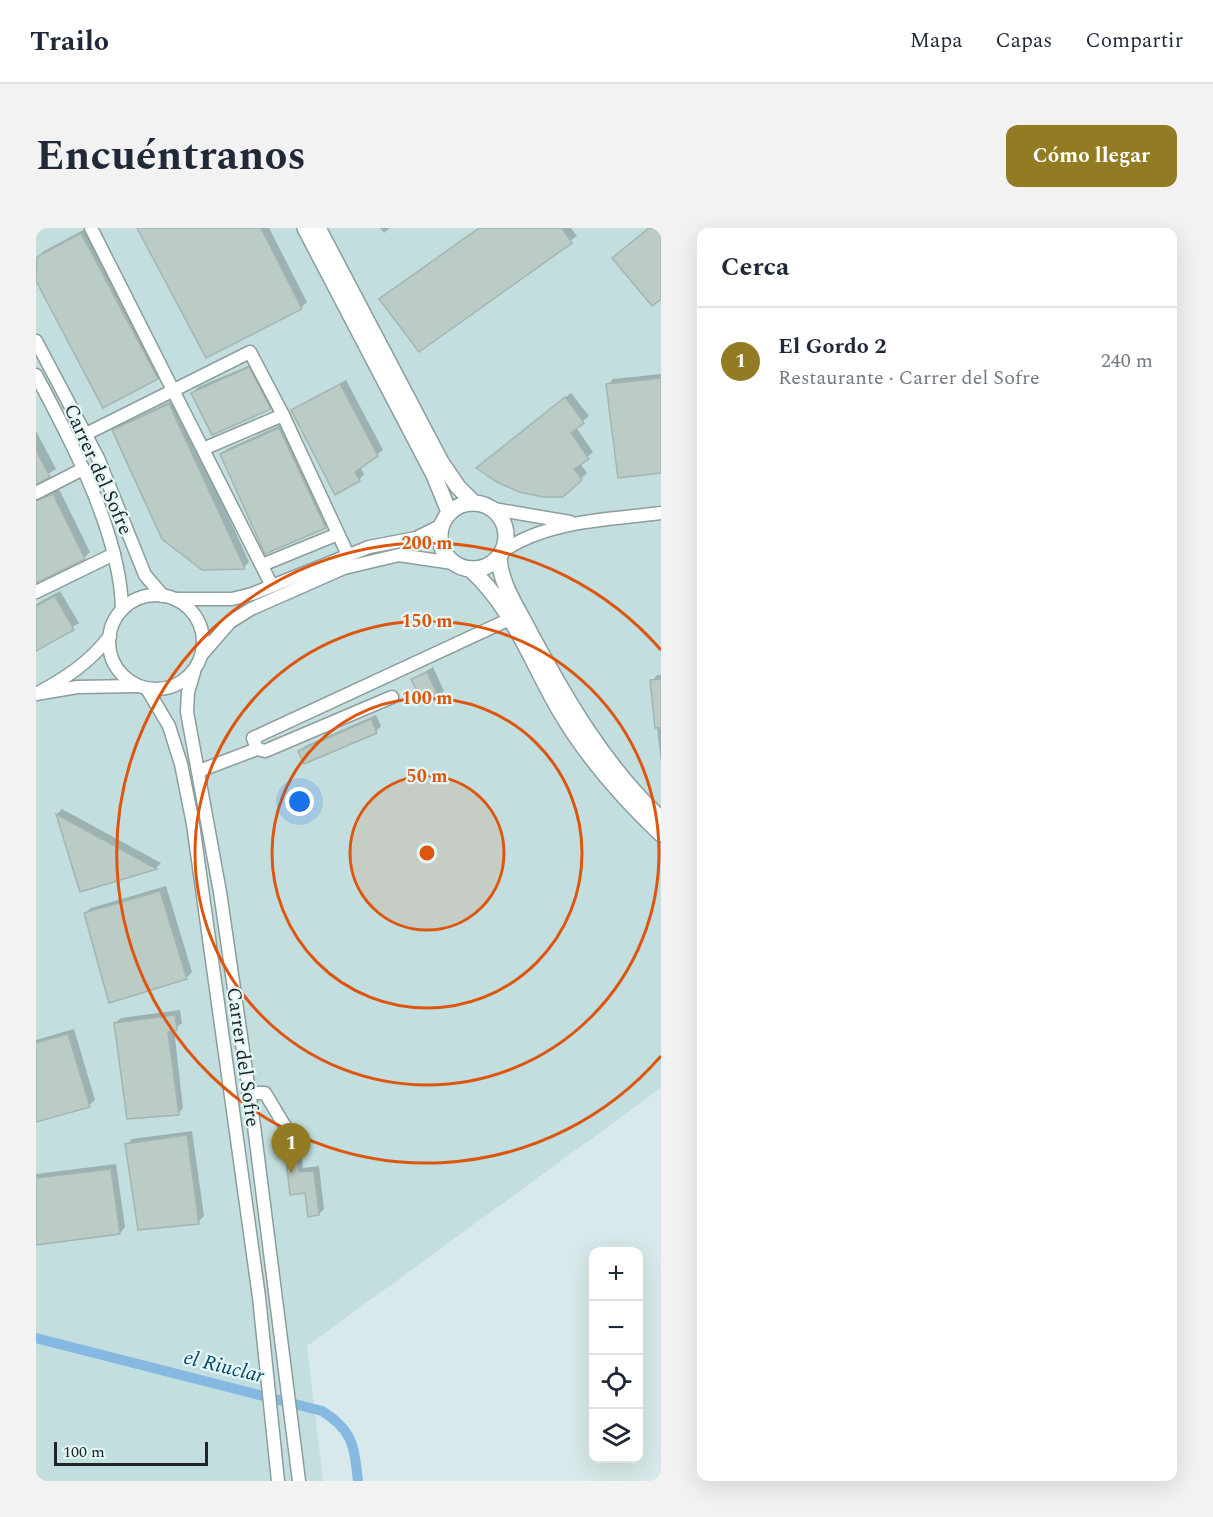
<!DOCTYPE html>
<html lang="es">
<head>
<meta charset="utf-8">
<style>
	:root { --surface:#fff; --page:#f2f2f3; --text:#1f2937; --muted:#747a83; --line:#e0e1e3; --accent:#927b22 }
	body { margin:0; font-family:Spectral,serif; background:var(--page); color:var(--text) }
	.controls { position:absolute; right:18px; bottom:18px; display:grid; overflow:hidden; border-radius:12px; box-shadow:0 6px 24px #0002 }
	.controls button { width:54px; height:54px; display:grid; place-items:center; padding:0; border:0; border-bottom:2px solid var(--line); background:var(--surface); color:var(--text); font:30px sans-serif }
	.scale { position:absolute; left:18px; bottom:15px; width:154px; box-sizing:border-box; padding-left:6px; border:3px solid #202626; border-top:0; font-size:16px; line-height:21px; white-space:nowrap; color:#202626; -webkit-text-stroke:4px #e4f7f7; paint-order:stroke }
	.you { position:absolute; left:264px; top:574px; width:21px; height:21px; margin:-15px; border:4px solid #fff; border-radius:50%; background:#1a73e8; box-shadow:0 0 0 9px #1a73e833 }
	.badge { display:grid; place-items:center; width:39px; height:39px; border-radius:50%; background:var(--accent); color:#fff; font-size:20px; font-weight:700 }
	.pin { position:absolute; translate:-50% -50px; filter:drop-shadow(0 2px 3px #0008) }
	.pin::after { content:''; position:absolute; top:32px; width:21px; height:18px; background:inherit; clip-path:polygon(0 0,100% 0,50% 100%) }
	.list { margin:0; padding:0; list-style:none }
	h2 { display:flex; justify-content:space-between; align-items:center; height:78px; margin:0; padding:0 24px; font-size:26px }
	h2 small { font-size:20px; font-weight:400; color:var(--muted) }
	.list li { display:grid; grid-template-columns:39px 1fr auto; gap:18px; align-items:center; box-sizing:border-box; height:108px; padding:0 24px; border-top:2px solid var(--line) }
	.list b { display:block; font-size:22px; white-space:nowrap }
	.list p { margin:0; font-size:20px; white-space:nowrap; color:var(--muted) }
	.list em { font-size:20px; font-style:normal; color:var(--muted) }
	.icon { flex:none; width:33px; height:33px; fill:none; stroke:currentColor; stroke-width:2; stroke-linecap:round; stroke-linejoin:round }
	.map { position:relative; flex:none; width:625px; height:1253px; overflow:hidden; border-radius:12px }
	header { display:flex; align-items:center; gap:36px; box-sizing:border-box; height:84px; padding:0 30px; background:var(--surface); border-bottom:2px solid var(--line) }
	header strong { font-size:28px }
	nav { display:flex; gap:33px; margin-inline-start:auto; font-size:21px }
	.intro { display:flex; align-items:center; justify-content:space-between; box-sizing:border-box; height:144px; padding:0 36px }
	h1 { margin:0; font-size:42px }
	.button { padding:15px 27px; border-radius:12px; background:var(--accent); color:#fff; font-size:21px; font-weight:700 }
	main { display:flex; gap:36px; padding:0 36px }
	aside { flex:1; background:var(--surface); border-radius:12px; box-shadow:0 6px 24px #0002 }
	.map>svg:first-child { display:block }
</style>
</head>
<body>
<header>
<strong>Trailo</strong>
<nav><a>Mapa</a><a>Capas</a><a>Compartir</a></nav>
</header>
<div class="intro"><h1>Encuéntranos</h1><a class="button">Cómo llegar</a></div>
<main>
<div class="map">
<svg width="625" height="1253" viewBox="0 0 625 1253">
	<rect width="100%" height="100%" fill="#d7e9ea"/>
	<path fill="#c3dedf" d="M0 0H625V860L271 1118 287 1253H0Z"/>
	<g fill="#0003">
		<path d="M51 0 127 144 121 150 2 29 8 23Z"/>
		<path d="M103 0H233L271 74 265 80Z"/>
		<path d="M344 0H354L348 5Z"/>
		<path d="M443 0H535L541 8 383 122 345 71Z"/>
		<path d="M219 135 239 174 234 180 157 165 162 159Z"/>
		<path d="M625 146V243L572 157 577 151Z"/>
		<path d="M310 152 347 222 324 239 328 246 323 252 256 183Z"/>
		<path d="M535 165 553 188 540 199 557 224 544 235 551 245 527 268 448 234Z"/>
		<path d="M139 171 213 334 208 339 78 202 84 197Z"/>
		<path d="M249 195 295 293 289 298 230 324 185 226 191 221Z"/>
		<path d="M0 203 20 241 0 254Z"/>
		<path d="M23 261 54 324 48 330 0 353V273Z"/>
		<path d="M24 363 43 395 0 421V376Z"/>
		<path d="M397 439 408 463 402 468 377 451Z"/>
		<path d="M621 447H625V536L616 453Z"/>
		<path d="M340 487 345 498 340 503 264 523 269 518Z"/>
		<path d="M26 581 125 635 120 640 45 662 21 586Z"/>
		<path d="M130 658 156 744 150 750 49 685 55 680Z"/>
		<path d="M144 782 146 795 138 801 147 880 142 886 79 795 85 790Z"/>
		<path d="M38 801 59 872 53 877 0 893V812Z"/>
		<path d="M156 903 168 988 162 994 91 917 96 911Z"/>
		<path d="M265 916 267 940 283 938 288 981 283 986 250 923 256 917Z"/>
		<path d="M80 936 89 999 84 1005 0 1016V946Z"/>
	</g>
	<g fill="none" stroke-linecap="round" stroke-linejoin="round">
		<path stroke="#85b9e1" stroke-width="10" d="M0 1110 286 1183C317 1202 318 1218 322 1253"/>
	</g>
	<g fill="#bbccc7" stroke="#a4b5b1" stroke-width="1.5">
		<path d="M101 0H225L266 81 170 130Z"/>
		<path d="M443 0H526L536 15 383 124 343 71Z"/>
		<path d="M613 0H625V71L616 78 576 30Z"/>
		<path d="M45 5 122 151 67 180 0 53 1 29Z"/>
		<path d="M213 139 235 181 176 207 155 165Z"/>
		<path d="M625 150V245L582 250 570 156Z"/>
		<path d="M304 156 342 228 319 244 324 253 299 267 255 182Z"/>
		<path d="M529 169 548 195 535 205 553 231 538 241 546 252 527 269H507L483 264 461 254 440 240Z"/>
		<path d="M133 176 209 341 166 342 126 311 76 202Z"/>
		<path d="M243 200 290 300 229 326 184 226Z"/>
		<path d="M0 222 14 249 0 256Z"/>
		<path d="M17 266 49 331 0 355V273Z"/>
		<path d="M19 368 38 402 0 423V378Z"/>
		<path d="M391 444 403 470 388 477 375 451Z"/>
		<path d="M625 451V500H619L614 452Z"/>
		<path d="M335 491 341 505 268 536 262 523Z"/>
		<path d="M20 586 121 641 44 664Z"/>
		<path d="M124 663 151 751 73 775 48 685Z"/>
		<path d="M139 787 141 802 132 804 143 887 91 891 78 795Z"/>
		<path d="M32 806 54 879 0 894V815Z"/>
		<path d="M151 907 163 996 102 1002 89 916Z"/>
		<path d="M260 921 263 944 278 943 283 987 272 989 269 965 254 967 249 922Z"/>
		<path d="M75 941 84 1006 0 1017V950Z"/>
	</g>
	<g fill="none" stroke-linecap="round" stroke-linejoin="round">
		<defs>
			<g id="minor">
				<path d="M55 0 236 358"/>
				<path d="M0 113 62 230 109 347 127 368"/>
				<path d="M0 147C36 214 85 307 86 382"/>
				<path d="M50 206 214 124 247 187 312 327"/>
				<path d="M167 221 247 187"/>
				<path d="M0 265 47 241"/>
				<path d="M458 281 534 294"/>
				<path d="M467 323C512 292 572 292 625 285"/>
				<path d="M226 337 302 306"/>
				<path d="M0 364 78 326"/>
				<circle cx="120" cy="414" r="47"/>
				<path d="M139 371H196L216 366 333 319 380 310 406 297"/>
				<path d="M74 408C53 435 30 450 0 466L41 459 101 458"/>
				<path d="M167 425 194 394 215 381 308 340 363 327 417 335"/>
				<path d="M158 444 152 464 151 484 184 664 218 898 263 1253"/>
				<path d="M111 461 133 498 145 536 157 596 223 1069 242 1253"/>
				<path d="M221 521 217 510 474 391"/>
				<path d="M163 543 221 521 229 523 356 469"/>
				<path d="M213 865H229L250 900 254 913"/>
			</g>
			<g id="major">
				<path d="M269 0 398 247 413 284"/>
				<path d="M282 0 405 234 422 259 437 274"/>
				<circle cx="437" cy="308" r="33"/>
				<path d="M463 329C464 356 482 381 494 405 531 473 568 538 625 591"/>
				<path d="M434 341C476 378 496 435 524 483 551 529 586 569 625 606"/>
			</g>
		</defs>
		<use href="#minor" stroke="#8c9d9e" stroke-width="15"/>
		<use href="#major" stroke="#8c9d9e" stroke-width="18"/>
		<use href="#minor" stroke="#fff" stroke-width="12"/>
		<use href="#major" stroke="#fff" stroke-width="15"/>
	</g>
	<circle cx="391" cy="625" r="77" fill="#de560d" fill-opacity=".12"/>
	<g fill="none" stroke="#de560d" stroke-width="3">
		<circle cx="391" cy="625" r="77"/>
		<circle cx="391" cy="625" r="155"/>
		<circle cx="391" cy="625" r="232"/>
		<path d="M625 828A310 310 0 1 1 625 422"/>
	</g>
	<g text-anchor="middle" stroke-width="4.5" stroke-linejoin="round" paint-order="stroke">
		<g font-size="20" fill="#202626" stroke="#e4f7f7">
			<text transform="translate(63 241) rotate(66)" y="7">Carrer del Sofre</text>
			<text transform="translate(208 829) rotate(82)" y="7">Carrer del Sofre</text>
		</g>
		<g font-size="21" font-style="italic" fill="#06496e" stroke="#e4f7f7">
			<text transform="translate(188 1138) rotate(14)" y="7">el Riuclar</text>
		</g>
	</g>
	<circle cx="391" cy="625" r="9" fill="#de560d" stroke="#e4f7f7" stroke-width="3"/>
	<g font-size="18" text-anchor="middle" font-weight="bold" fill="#de560d" stroke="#e4f7f7" stroke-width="4.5" stroke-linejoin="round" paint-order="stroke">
		<text x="391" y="321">200 m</text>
		<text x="391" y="399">150 m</text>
		<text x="391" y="476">100 m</text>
		<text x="391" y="554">50 m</text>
	</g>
</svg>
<div class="controls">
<button>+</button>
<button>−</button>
<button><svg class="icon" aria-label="locate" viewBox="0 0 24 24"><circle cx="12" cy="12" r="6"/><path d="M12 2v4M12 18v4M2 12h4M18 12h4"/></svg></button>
<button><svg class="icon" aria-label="layers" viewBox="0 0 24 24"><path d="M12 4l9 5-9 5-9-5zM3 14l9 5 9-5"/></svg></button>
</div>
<div class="scale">100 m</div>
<div class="you"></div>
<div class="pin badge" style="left:255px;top:945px">1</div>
</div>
<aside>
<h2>Cerca<small></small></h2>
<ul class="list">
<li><span class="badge">1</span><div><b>El Gordo 2</b><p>Restaurante · Carrer del Sofre</p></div><em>240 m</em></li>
</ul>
</aside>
</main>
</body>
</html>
